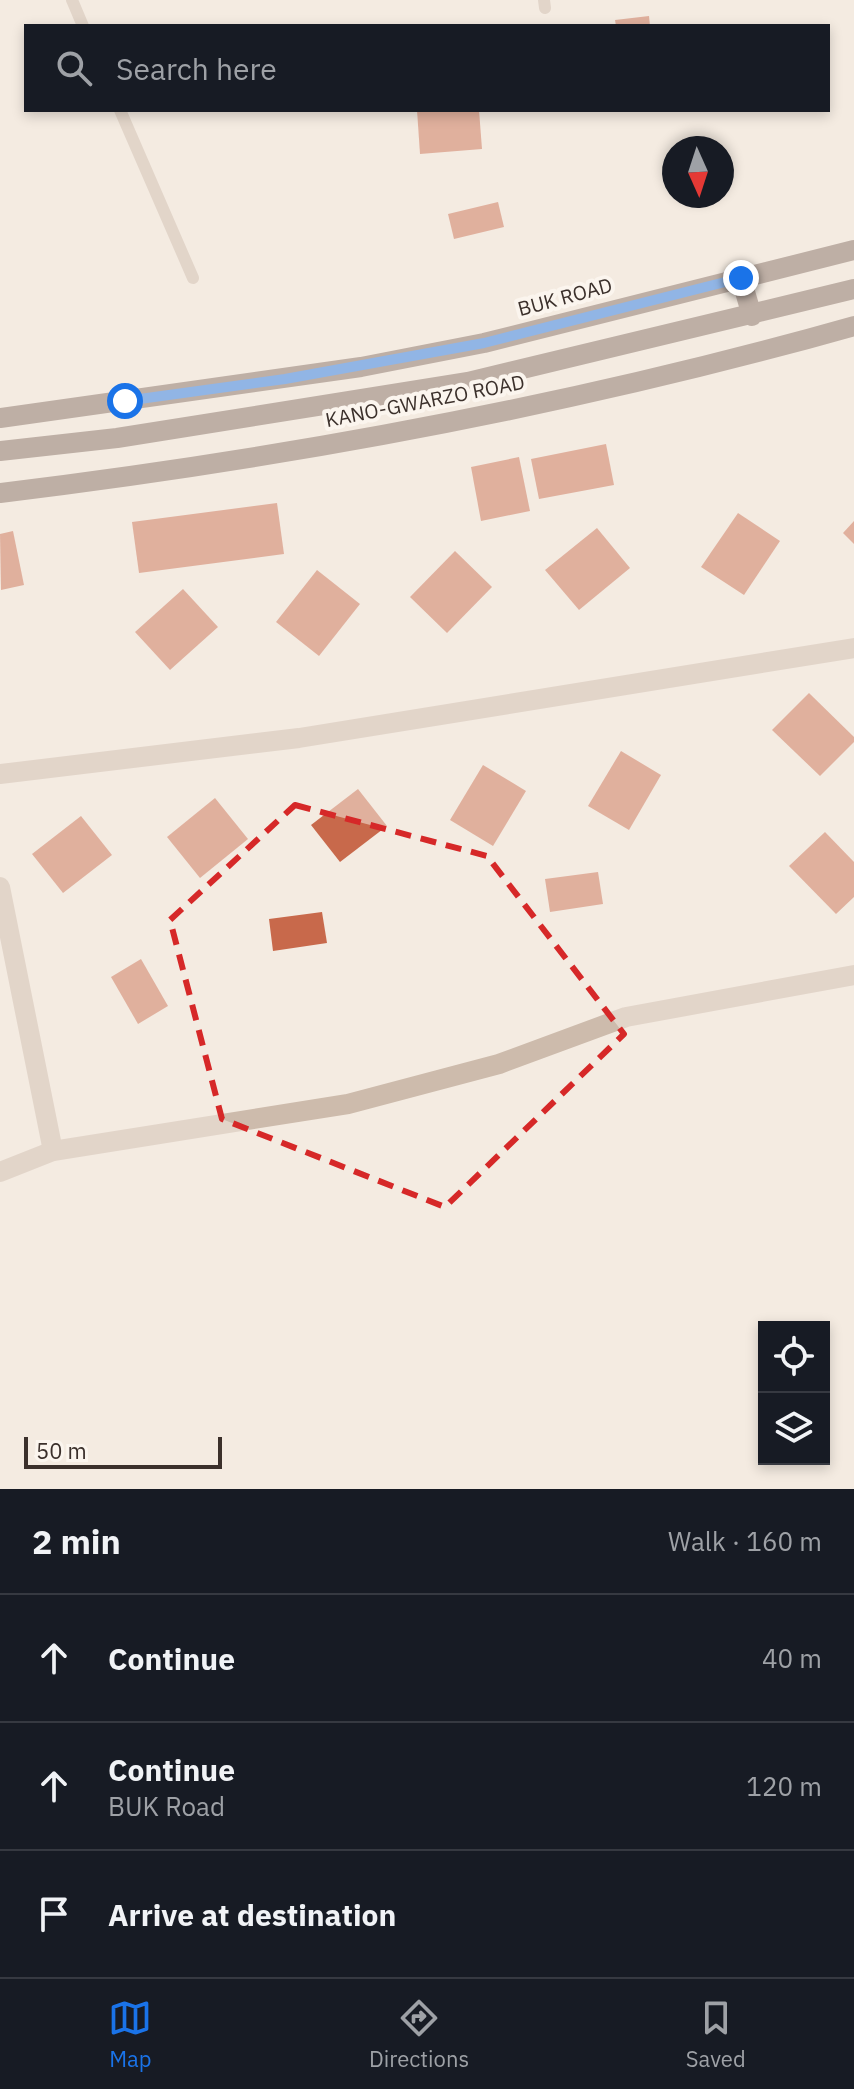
<!DOCTYPE html>
<html lang="en">
<head>
<meta charset="utf-8">
<style>
	:root { --surface:#171b24; --page:#242831; --text:#f1f3f6; --muted:#9ea1a6; --line:#363941; --accent:#1a73e8 }
	body { margin:0; font-family:"IBM Plex Sans",sans-serif; background:var(--page); color:var(--text) }
	.controls { position:absolute; right:24px; bottom:24px; display:grid; overflow:hidden; border-radius:0px; box-shadow:0 4px 12px #0003 }
	.controls button { width:72px; height:72px; display:grid; place-items:center; padding:0; border:0; border-bottom:2px solid var(--line); background:var(--surface); color:var(--text); font:40px sans-serif }
	.compass { position:absolute; left:662px; top:136px; width:72px; height:72px; border-radius:50%; background:var(--surface); box-shadow:0 4px 12px #0003; rotate:177deg }
	.scale { position:absolute; left:24px; bottom:20px; width:198px; box-sizing:border-box; padding-left:8px; border:4px solid #3b302b; border-top:0; font-size:22px; line-height:28px; white-space:nowrap; color:#3b302b; -webkit-text-stroke:6px #fbf5ee; paint-order:stroke }
	.stop { position:absolute; width:24px; height:24px; margin:-18px; border:6px solid #1a73e8; border-radius:50%; background:#fff }
	.stop.end { background:#1a73e8; border-color:#fff; box-shadow:0 2px 8px #0008 }
	.list { margin:0; padding:0; list-style:none }
	h2 { display:flex; justify-content:space-between; align-items:center; height:104px; margin:0; padding:0 32px; font-size:34px }
	h2 small { font-size:26px; font-weight:400; color:var(--muted) }
	.list li { display:grid; grid-template-columns:52px 1fr auto; gap:24px; align-items:center; box-sizing:border-box; height:128px; padding:0 32px; border-top:2px solid var(--line) }
	.list b { display:block; font-size:30px; white-space:nowrap }
	.list p { margin:0; font-size:26px; white-space:nowrap; color:var(--muted) }
	.list em { font-size:26px; font-style:normal; color:var(--muted) }
	.icon { flex:none; width:44px; height:44px; fill:none; stroke:currentColor; stroke-width:2; stroke-linecap:round; stroke-linejoin:round }
	.map { position:relative; flex:none; width:854px; height:1489px; overflow:hidden }
	.search { position:absolute; background:var(--surface); box-shadow:0 4px 12px #0003; left:24px; right:24px; top:24px; height:88px; display:flex; align-items:center; gap:20px; box-sizing:border-box; padding:0 28px; border-radius:0px; color:var(--muted); font-size:30px }
	.sheet { height:488px; background:var(--surface) }
	nav { display:flex; justify-content:space-around; align-items:center; box-sizing:border-box; height:112px; border-top:2px solid var(--line); background:var(--surface); font-size:22px; color:var(--muted) }
	nav a { display:grid; justify-items:center; gap:4px }
	nav .on { color:var(--accent) }
	.map>svg:first-child { display:block }
</style>
</head>
<body>
<div class="map">
<svg width="854" height="1489" viewBox="0 0 854 1489">
	<rect width="100%" height="100%" fill="#f4ebe1"/>
	<g fill="#c8694b">
		<path d="M649 16 650 26H616L615 20Z"/>
		<path d="M417 110H479L482 149 420 154Z"/>
		<path d="M498 202 504 227 454 239 448 214Z"/>
		<path d="M606 444 614 485 539 499 531 459Z"/>
		<path d="M519 457 530 511 481 521 471 467Z"/>
		<path d="M277 503 284 554 139 573 132 522Z"/>
		<path d="M738 513 780 541 744 595 701 567Z"/>
		<path d="M854 521V544L843 533Z"/>
		<path d="M597 528 630 568 579 610 545 570Z"/>
		<path d="M13 531 24 585 1 590 0 534Z"/>
		<path d="M455 551 492 587 447 633 410 597Z"/>
		<path d="M317 570 360 604 319 656 276 622Z"/>
		<path d="M183 589 218 627 170 670 135 632Z"/>
		<path d="M809 693 854 737V742L820 776 772 730Z"/>
		<path d="M621 751 661 775 629 830 588 806Z"/>
		<path d="M483 765 526 791 493 846 450 820Z"/>
		<path d="M358 789 387 826 340 862 311 825Z"/>
		<path d="M215 798 248 839 200 878 167 837Z"/>
		<path d="M81 816 112 855 63 893 32 854Z"/>
		<path d="M825 832 854 862V897L836 914 789 866Z"/>
		<path d="M598 872 603 904 550 912 545 879Z"/>
		<path d="M322 912 327 943 273 951 269 919Z"/>
		<path d="M141 959 168 1006 138 1024 111 977Z"/>
	</g>
	<g fill="none" stroke-linecap="round" stroke-linejoin="round">
		<g stroke="#cdbbac" stroke-width="12">
			<path d="M72 0 83 26"/>
			<path d="M544 0 545 8"/>
			<path d="M120 110 193 278"/>
		</g>
		<g stroke="#cdbbac" stroke-width="20">
			<path d="M0 774 299 738 854 648"/>
			<path d="M0 887 53 1151"/>
			<path d="M0 1172 53 1151 348 1104 499 1064 626 1017 854 975"/>
		</g>
		<g stroke="#7d675c" stroke-width="20">
			<path d="M741 278 752 316"/>
			<path d="M0 418 361 367 484 343 854 250"/>
			<path d="M0 451 117 438 468 382 854 289"/>
			<path d="M0 493C288 458 575 405 854 326"/>
		</g>
	</g>
	<g fill="none" stroke-linecap="round" stroke-linejoin="round">
		<path stroke="#1a73e8" stroke-width="10" d="M125 401 285 379 484 343 741 278"/>
	</g>
	<path d="M0 0H854V1489H0ZM295 805 487 856 624 1034 445 1207 222 1119 170 920Z" fill="#f4ebe1" fill-opacity=".55" fill-rule="evenodd"/>
	<path fill="none" stroke="#d62828" stroke-width="6" stroke-dasharray="16 10" stroke-linejoin="round" d="M295 805 487 856 624 1034 445 1207 222 1119 170 920Z"/>
	<g text-anchor="middle" stroke-width="8" stroke-linejoin="round" paint-order="stroke">
		<g font-size="20" fill="#3b302b" stroke="#fbf5ee">
			<text transform="translate(565 297) rotate(-15)" y="7">BUK ROAD</text>
			<text transform="translate(425 401) rotate(-11)" y="7">KANO-GWARZO ROAD</text>
		</g>
	</g>
</svg>
<div class="controls">
<button><svg class="icon" aria-label="locate" viewBox="0 0 24 24"><circle cx="12" cy="12" r="6"/><path d="M12 2v4M12 18v4M2 12h4M18 12h4"/></svg></button>
<button><svg class="icon" aria-label="layers" viewBox="0 0 24 24"><path d="M12 4l9 5-9 5-9-5zM3 14l9 5 9-5"/></svg></button>
</div>
<svg class="compass" viewBox="-18 -18 36 36"><path d="M0-13l5 13h-10z" fill="#e53935"/><path d="M0 13l5-13h-10z" fill="#9ea1a6"/></svg>
<div class="scale">50 m</div>
<div class="stop" style="left:125px;top:401px"></div>
<div class="stop end" style="left:741px;top:278px"></div>
<div class="search"><svg class="icon" aria-label="search" viewBox="0 0 24 24"><circle cx="10" cy="10" r="6"/><path d="M15 15l6 6"/></svg>Search here</div>
</div>
<section class="sheet">
<h2>2 min<small>Walk · 160 m</small></h2>
<ul class="list">
<li><svg class="icon" aria-label="ahead" viewBox="0 0 24 24"><path d="M12 20V5M6 11l6-6 6 6"/></svg><div><b>Continue</b></div><em>40 m</em></li>
<li><svg class="icon" aria-label="ahead" viewBox="0 0 24 24"><path d="M12 20V5M6 11l6-6 6 6"/></svg><div><b>Continue</b><p>BUK Road</p></div><em>120 m</em></li>
<li><svg class="icon" aria-label="arrive" viewBox="0 0 24 24"><path d="M6 21V4h12l-3 4 3 4H6"/></svg><div><b>Arrive at destination</b></div></li>
</ul>
</section>
<nav>
<a class="on"><svg class="icon" aria-label="map" viewBox="0 0 24 24"><path d="M3 6l6-2 6 2 6-2v14l-6 2-6-2-6 2zM9 4v14M15 6v14"/></svg>Map</a>
<a><svg class="icon" aria-label="directions" viewBox="0 0 24 24"><path d="M12 3l9 9-9 9-9-9zM9 14v-3h6M13 9l2 2-2 2"/></svg>Directions</a>
<a><svg class="icon" aria-label="saved" viewBox="0 0 24 24"><path d="M7 4h10v16l-5-4-5 4z"/></svg>Saved</a>
</nav>
</body>
</html>
